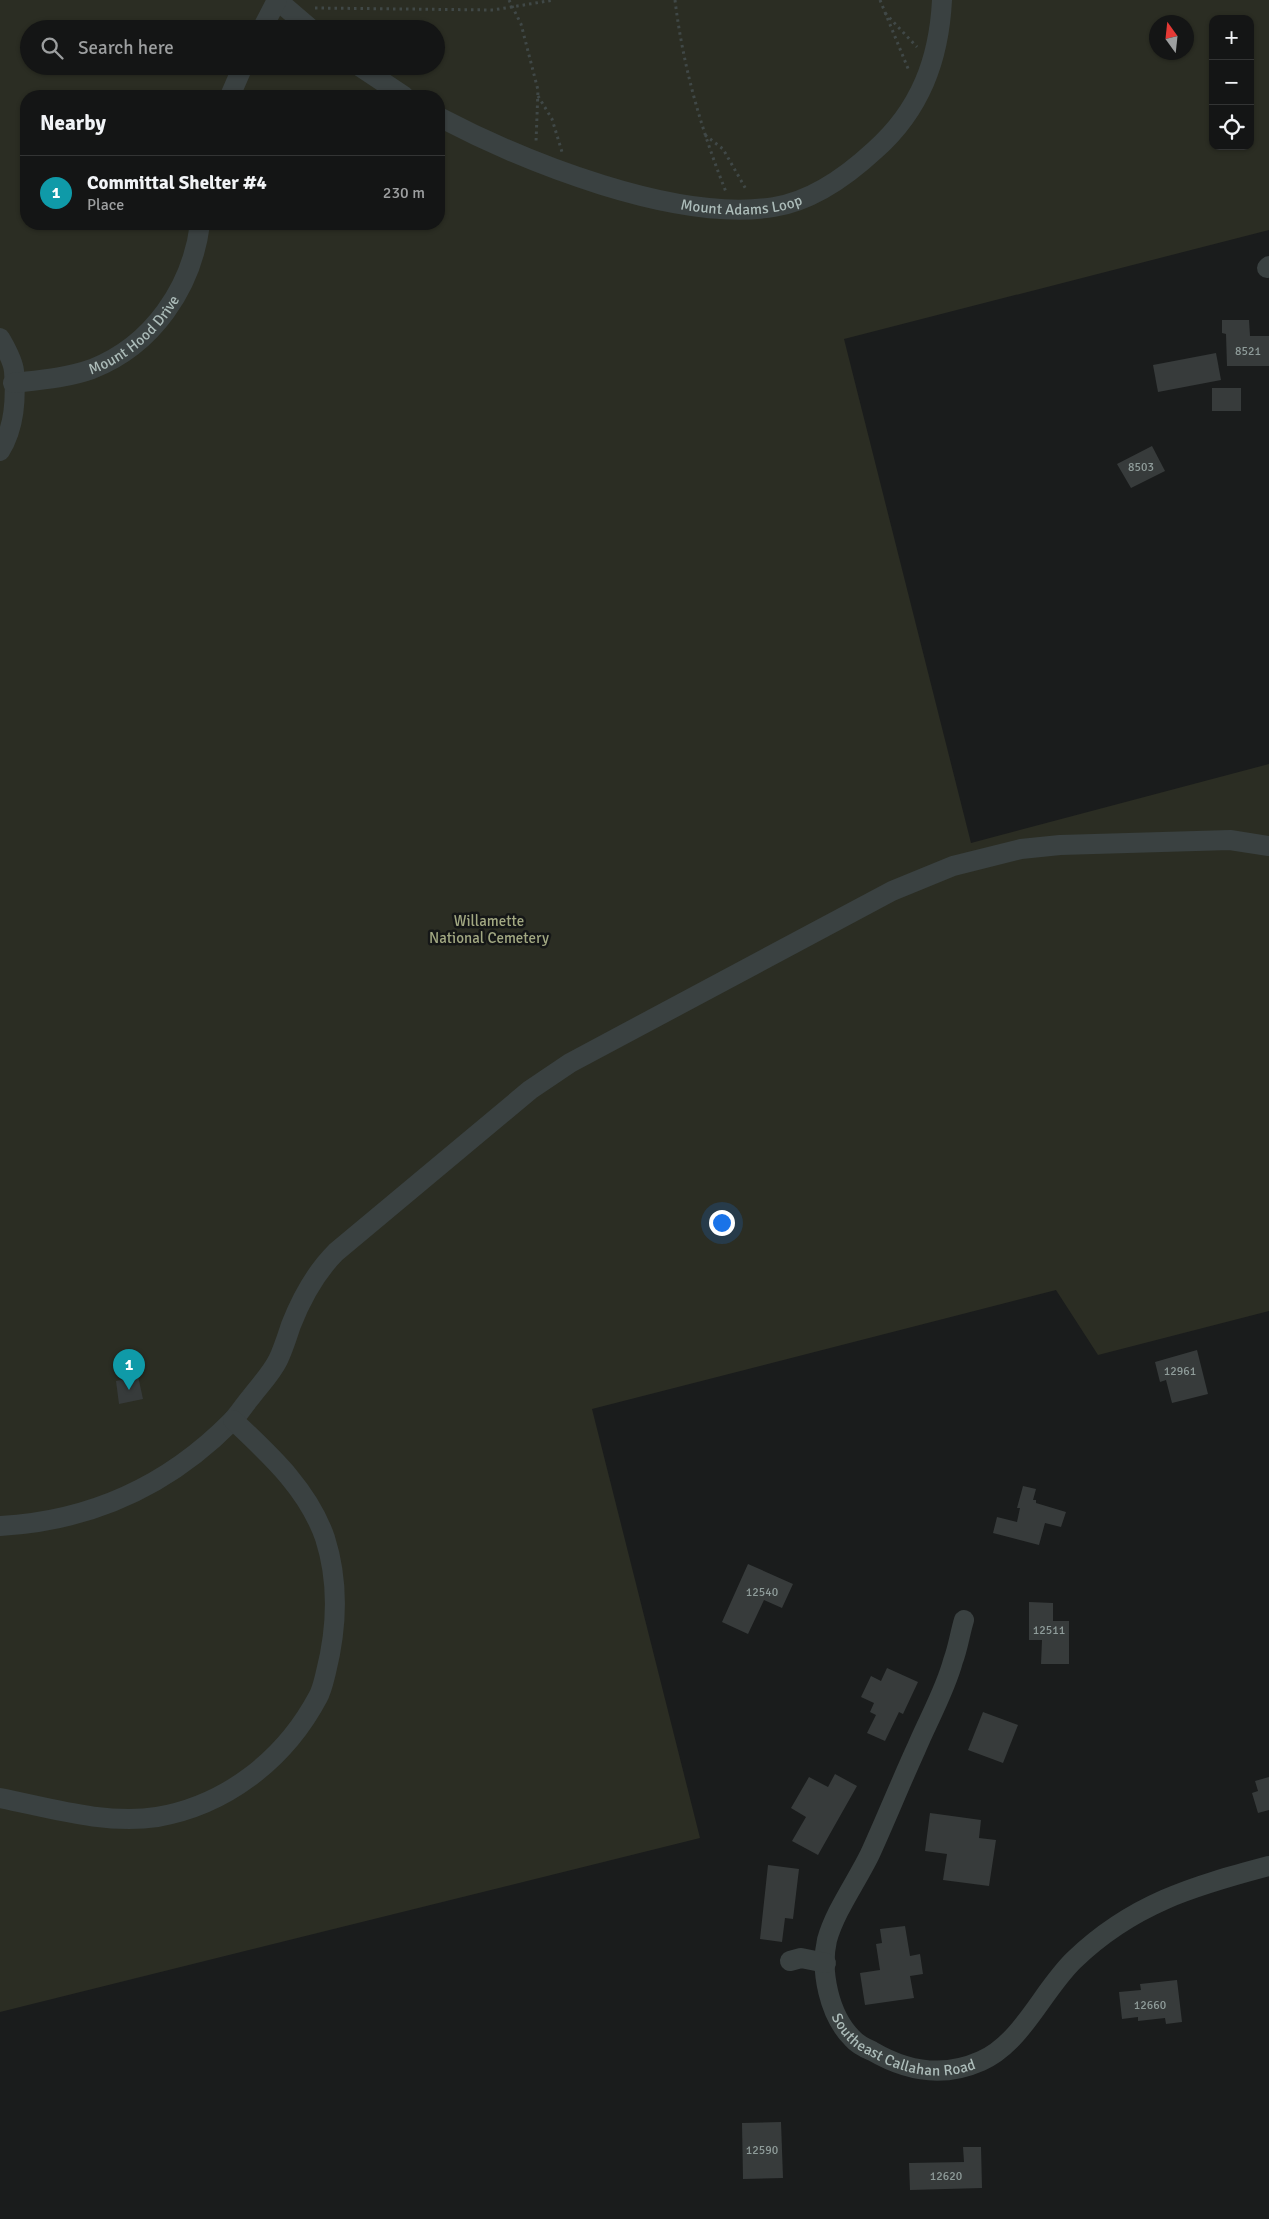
<!DOCTYPE html>
<html lang="en">
<head>
<meta charset="utf-8">
<style>
	:root { --surface:#141515; --page:#1d1e1e; --text:#f1f3f6; --muted:#9d9fa0; --line:#333434; --accent:#0f766e }
	body { margin:0; font-family:Signika,sans-serif; background:var(--page); color:var(--text) }
	.controls { position:absolute; right:15px; top:15px; display:grid; overflow:hidden; border-radius:10px; box-shadow:0 1px 4px #0004 }
	.controls button { width:45px; height:45px; display:grid; place-items:center; padding:0; border:0; border-bottom:1px solid var(--line); background:var(--surface); color:var(--text); font:25px sans-serif }
	.compass { position:absolute; left:1149px; top:15px; width:45px; height:45px; border-radius:50%; background:var(--surface); box-shadow:0 1px 4px #0004; rotate:345deg }
	.you { position:absolute; left:721px; top:1222px; width:18px; height:18px; margin:-12px; border:4px solid #fff; border-radius:50%; background:#1a73e8; box-shadow:0 0 0 8px #1a73e833 }
	.badge { display:grid; place-items:center; width:32px; height:32px; border-radius:50%; background:var(--accent); color:#fff; font-size:16px; font-weight:700 }
	.pin { position:absolute; translate:-50% -41px; filter:drop-shadow(0 1px 2px #0008) }
	.pin::after { content:''; position:absolute; top:26px; width:18px; height:15px; background:inherit; clip-path:polygon(0 0,100% 0,50% 100%) }
	.list { margin:0; padding:0; list-style:none }
	h2 { display:flex; justify-content:space-between; align-items:center; height:65px; margin:0; padding:0 20px; font-size:21px }
	h2 small { font-size:16px; font-weight:400; color:var(--muted) }
	.list li { display:grid; grid-template-columns:32px 1fr auto; gap:15px; align-items:center; box-sizing:border-box; height:75px; padding:0 20px; border-top:1px solid var(--line) }
	.list b { display:block; font-size:19px; white-space:nowrap }
	.list p { margin:0; font-size:16px; white-space:nowrap; color:var(--muted) }
	.list em { font-size:16px; font-style:normal; color:var(--muted) }
	.icon { flex:none; width:28px; height:28px; fill:none; stroke:currentColor; stroke-width:2; stroke-linecap:round; stroke-linejoin:round }
	.map { position:relative; flex:none; width:1269px; height:2219px; overflow:hidden }
	.search { position:absolute; background:var(--surface); box-shadow:0 1px 4px #0004; left:20px; top:20px; width:425px; height:55px; display:flex; align-items:center; gap:12px; box-sizing:border-box; padding:0 18px; border-radius:28px; color:var(--muted); font-size:19px }
	.panel { position:absolute; background:var(--surface); box-shadow:0 1px 4px #0004; left:20px; top:90px; width:425px; height:140px; border-radius:20px }
	.map>svg:first-child { display:block }
</style>
</head>
<body>
<div class="map">
<svg width="1269" height="2219" viewBox="0 0 1269 2219">
	<rect width="100%" height="100%" fill="#1a1c1c"/>
	<path fill="#2b2d23" fill-rule="evenodd" d="M0 0H1269V230L844 339 971 843 1269 764V1311L1098 1355 1056 1290 592 1409 700 1838 0 2012ZM1213 19H1250V146H1213ZM1156 22H1186V52H1156ZM29 29H436V66H29ZM26 96H439V224H26Z"/>
	<g fill="#373b3b">
		<path d="M1222 320H1249L1250 336H1269V366H1227L1226 334 1222 333Z"/>
		<path d="M1216 353 1221 380 1158 392 1153 365Z"/>
		<rect x="1212" y="388" width="29" height="23"/>
		<path d="M1152 446 1165 471 1131 488 1117 464Z"/>
		<path d="M1197 1350 1208 1394 1172 1403 1166 1380 1160 1382 1155 1362Z"/>
		<path d="M138 1376 143 1399 119 1404 116 1381Z"/>
		<path d="M1023 1486 1036 1489 1033 1500H1036V1503L1066 1512 1061 1527 1045 1523 1039 1545 993 1533 997 1517 1017 1522 1020 1508H1017Z"/>
		<path d="M748 1564 793 1584 782 1608 764 1600 748 1634 722 1622Z"/>
		<path d="M1029 1602 1053 1603V1621H1069V1664H1041L1042 1640H1029Z"/>
		<path d="M887 1668 918 1682 903 1714 899 1712 885 1741 867 1733 876 1715 870 1712 874 1703 861 1697 871 1676 881 1681Z"/>
		<path d="M983 1712 1018 1725 1003 1763 968 1750Z"/>
		<path d="M835 1774 857 1786 818 1855 792 1841 806 1817 791 1808 809 1777 828 1787Z"/>
		<path d="M1269 1777V1810L1258 1813 1252 1793 1258 1791 1255 1781Z"/>
		<path d="M930 1813 981 1820 979 1838 996 1840 989 1886 943 1880 947 1854 925 1851Z"/>
		<path d="M768 1865 799 1869 793 1919 785 1918 782 1942 760 1939Z"/>
		<path d="M905 1926 910 1956 920 1954 923 1974 910 1976 914 1998 865 2005 860 1973 880 1970 876 1944 882 1943 880 1929Z"/>
		<path d="M1177 1980 1182 2022 1166 2024 1165 2018 1138 2021V2017L1122 2019 1119 1992 1141 1990 1140 1984Z"/>
		<path d="M781 2122 783 2178 743 2179 742 2123Z"/>
		<path d="M963 2147H981L982 2188 910 2190 909 2163 964 2162Z"/>
	</g>
	<g fill="none" stroke-linecap="round" stroke-linejoin="round">
		<g stroke="#404847" stroke-width="3" stroke-dasharray="2.5 4" stroke-linecap="butt">
			<path d="M509 0 521 24 538 90 536 142"/>
			<path d="M675 0C683 67 701 129 726 192"/>
			<path d="M880 0 909 71"/>
			<path d="M315 8 493 10 554 0"/>
			<path d="M885 13 917 47"/>
			<path d="M538 96 552 119 562 152"/>
			<path d="M705 135 723 149 747 191"/>
		</g>
		<g stroke="#3a4141" stroke-width="20">
			<path d="M277 0 311 29"/>
			<path d="M262 29 277 0"/>
			<path d="M359 66 404 96"/>
			<path d="M230 96 243 66"/>
			<path id="s1" d="M439 117C525 162 676 223 774 207 812 201 847 176 875 150 920 110 939 60 942 0"/>
			<path d="M1267 268 1269 266"/>
			<path d="M0 338C5 347 13 360 14 371 16 398 15 427 0 451"/>
			<path id="s2" d="M13 383C39 380 67 378 92 369 153 345 192 287 200 224"/>
			<path d="M0 1526C91 1521 168 1486 232 1421 239 1414 244 1405 251 1397 260 1385 271 1374 278 1360 283 1350 287 1337 291 1325 302 1297 315 1273 336 1252L530 1090 570 1063 892 891 953 866 1021 849 1060 845 1230 840 1269 846"/>
			<path id="s3" d="M964 1620C960 1633 958 1648 953 1661 945 1691 928 1720 916 1749 900 1784 886 1819 870 1854 857 1881 835 1911 827 1940 820 1971 829 2015 852 2038 857 2044 865 2048 872 2051 906 2071 943 2078 981 2061 1022 2043 1042 1991 1074 1960 1132 1904 1193 1886 1269 1866"/>
			<path d="M0 1798C50 1808 106 1825 157 1817 227 1805 285 1759 318 1697 322 1690 324 1680 326 1672 337 1628 339 1582 325 1538 308 1489 270 1455 233 1420"/>
			<path d="M790 1961 801 1958 826 1963"/>
		</g>
	</g>
	<g text-anchor="middle" stroke-width="5" stroke-linejoin="round" paint-order="stroke">
		<g font-size="12" fill="#8f9c9a">
			<text x="1248" y="355">8521</text>
			<text x="1141" y="471">8503</text>
			<text x="1180" y="1375">12961</text>
			<text x="762" y="1596">12540</text>
			<text x="1049" y="1634">12511</text>
			<text x="1150" y="2009">12660</text>
			<text x="762" y="2154">12590</text>
			<text x="946" y="2180">12620</text>
		</g>
		<g font-size="15" fill="#acbcb9" stroke="#151717">
			<text dy="5" stroke="none"><textPath href="#s1" startOffset="319">Mount Adams Loop</textPath></text>
			<text dy="5" stroke="none"><textPath href="#s2" startOffset="135">Mount Hood Drive</textPath></text>
			<text dy="5" stroke="none"><textPath href="#s3" startOffset="505">Southeast Callahan Road</textPath></text>
		</g>
		<g font-size="15" fill="#a2a882" stroke="#151717">
			<text x="489" y="926">Willamette<tspan x="489" dy="17">National Cemetery</tspan></text>
		</g>
	</g>
</svg>
<div class="controls">
<button>+</button>
<button>−</button>
<button><svg class="icon" aria-label="locate" viewBox="0 0 24 24"><circle cx="12" cy="12" r="6"/><path d="M12 2v4M12 18v4M2 12h4M18 12h4"/></svg></button>
</div>
<svg class="compass" viewBox="-18 -18 36 36"><path d="M0-13l5 13h-10z" fill="#e53935"/><path d="M0 13l5-13h-10z" fill="#9d9fa0"/></svg>
<div class="you"></div>
<div class="pin badge" style="left:129px;top:1390px;background:#0f9aa8">1</div>
<div class="search"><svg class="icon" aria-label="search" viewBox="0 0 24 24"><circle cx="10" cy="10" r="6"/><path d="M15 15l6 6"/></svg>Search here</div>
<section class="panel">
<h2>Nearby<small></small></h2>
<ul class="list">
<li><span class="badge" style="background:#0f9aa8">1</span><div><b>Committal Shelter #4</b><p>Place</p></div><em>230 m</em></li>
</ul>
</section>
</div>
</body>
</html>
